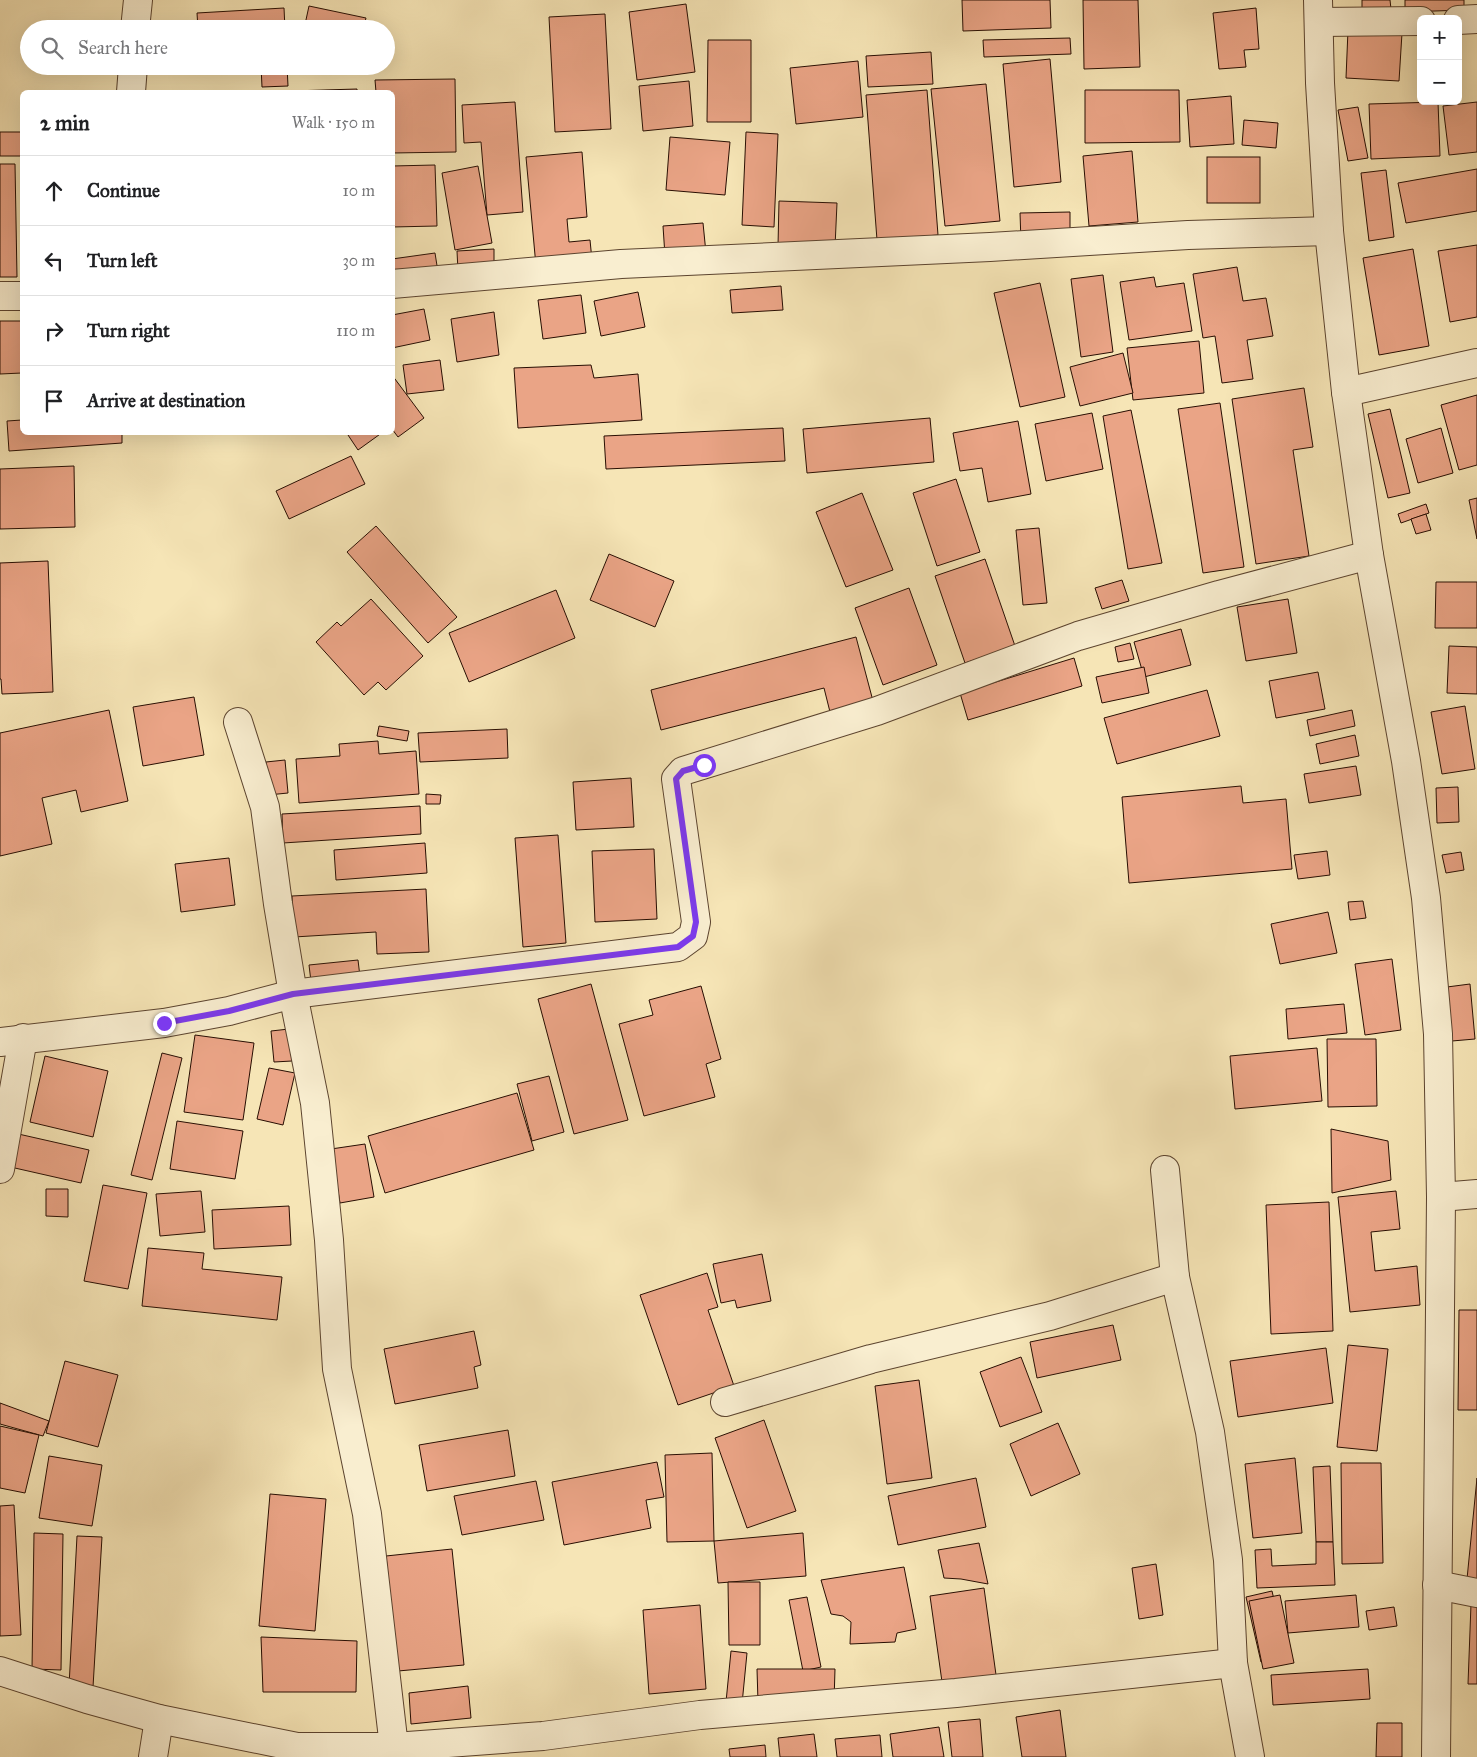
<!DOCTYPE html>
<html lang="en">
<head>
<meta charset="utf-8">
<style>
	:root { --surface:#fff; --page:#f2f2f2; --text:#202124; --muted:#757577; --line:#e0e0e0 }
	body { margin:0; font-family:"IM FELL Great Primer",serif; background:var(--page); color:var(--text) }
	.controls { position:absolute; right:15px; top:15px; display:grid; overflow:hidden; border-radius:8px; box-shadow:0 5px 20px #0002 }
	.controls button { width:45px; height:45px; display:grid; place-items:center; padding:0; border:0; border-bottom:1px solid var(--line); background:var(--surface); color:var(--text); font:25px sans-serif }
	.stop { position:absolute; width:15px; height:15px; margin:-11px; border:4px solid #7c3aed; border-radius:50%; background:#fff }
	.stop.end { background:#7c3aed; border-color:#fff; box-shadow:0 1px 5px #0008 }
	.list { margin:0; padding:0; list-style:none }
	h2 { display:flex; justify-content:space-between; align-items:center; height:65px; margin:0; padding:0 20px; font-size:21px }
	h2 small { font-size:16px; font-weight:400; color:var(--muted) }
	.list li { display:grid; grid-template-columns:32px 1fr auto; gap:15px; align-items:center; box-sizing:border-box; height:70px; padding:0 20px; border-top:1px solid var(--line) }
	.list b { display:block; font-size:19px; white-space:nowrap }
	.list em { font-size:16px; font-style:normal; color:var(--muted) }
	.icon { flex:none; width:28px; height:28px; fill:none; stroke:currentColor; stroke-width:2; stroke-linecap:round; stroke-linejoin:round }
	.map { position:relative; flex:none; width:1477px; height:1757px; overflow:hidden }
	.search { position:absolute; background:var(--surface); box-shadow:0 5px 20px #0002; left:20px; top:20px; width:375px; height:55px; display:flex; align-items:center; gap:12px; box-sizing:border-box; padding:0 18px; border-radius:28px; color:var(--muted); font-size:19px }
	.panel { position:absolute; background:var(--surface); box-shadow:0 5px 20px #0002; left:20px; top:90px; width:375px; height:345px; border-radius:8px }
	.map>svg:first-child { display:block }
</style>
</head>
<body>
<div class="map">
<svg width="1477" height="1757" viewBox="0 0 1477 1757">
	<rect width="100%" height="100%" fill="#f6e5b6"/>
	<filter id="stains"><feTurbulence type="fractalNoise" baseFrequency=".004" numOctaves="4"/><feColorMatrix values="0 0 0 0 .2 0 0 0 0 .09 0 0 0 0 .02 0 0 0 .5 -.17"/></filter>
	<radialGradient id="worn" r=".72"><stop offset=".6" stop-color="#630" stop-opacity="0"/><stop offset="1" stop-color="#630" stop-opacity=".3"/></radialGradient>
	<g fill="#eaa486" stroke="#280e02">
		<path d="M962 0H1050L1051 28 963 31Z"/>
		<path d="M1083 0H1138L1140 67 1084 69Z"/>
		<path d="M1362 0H1390L1391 9 1362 11Z"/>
		<path d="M1405 0H1464V10L1405 12Z"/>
		<path d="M686 4 695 72 637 80 629 12Z"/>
		<path d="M309 6 366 18 363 29H304Z"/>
		<path d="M284 8 285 29H198L197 13Z"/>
		<path d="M1256 8 1259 49 1244 50 1246 67 1219 69 1213 13Z"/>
		<path d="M605 14 611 129 555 132 549 17Z"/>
		<path d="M1348 30 1402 33 1399 81 1346 78Z"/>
		<path d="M1070 38 1071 54 984 57 983 40Z"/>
		<path d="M708 40H751V122H707Z"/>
		<path d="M931 52 933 84 868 87 866 56Z"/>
		<path d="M1050 59 1061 182 1014 187 1003 64Z"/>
		<path d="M858 61 863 117 796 124 790 68Z"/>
		<path d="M261 66H287L288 86 262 87Z"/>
		<path d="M455 79 456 152 392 153V92H376L375 80Z"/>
		<path d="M689 81 693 126 643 131 639 86Z"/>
		<path d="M986 84 1000 221 945 226 931 89Z"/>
		<path d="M357 89V92H291V91Z"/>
		<path d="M927 90 938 235 877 240 866 95Z"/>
		<path d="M1085 90H1179L1180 142 1085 143Z"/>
		<path d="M1231 96 1234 144 1190 147 1187 100Z"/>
		<path d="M515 102 523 212 487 215 481 142 464 143 462 105Z"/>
		<path d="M1438 102 1440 156 1371 159 1369 104Z"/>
		<path d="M1477 102V152L1449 155 1443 106Z"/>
		<path d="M1358 107 1368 158 1348 161 1338 110Z"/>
		<path d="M1244 120 1278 123 1276 148 1242 145Z"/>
		<rect x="0" y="132" width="22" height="24"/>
		<path d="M746 132 778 134 774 227 742 225Z"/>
		<path d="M670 137 730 142 725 195 666 190Z"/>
		<path d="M1132 151 1138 222 1089 226 1083 156Z"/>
		<path d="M582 152 587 217 567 219 569 242 590 240 592 260 536 266 526 157Z"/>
		<rect x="1207" y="157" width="53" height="46"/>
		<path d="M0 164H15L17 277H0Z"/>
		<path d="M435 165 437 226 392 227V166Z"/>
		<path d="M478 166 492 243 455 250 442 173Z"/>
		<path d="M1477 169V211L1406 223 1398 183Z"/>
		<path d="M1386 170 1394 237 1369 241 1361 173Z"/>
		<path d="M779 201 837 203 835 247 778 246Z"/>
		<path d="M1070 212V241L1021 242 1020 213Z"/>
		<path d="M703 223 706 253 665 256 663 226Z"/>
		<path d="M1477 245V317L1450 322 1438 251Z"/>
		<path d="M494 249V270L458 271 457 251Z"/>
		<path d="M1413 249 1429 346 1379 355 1363 258Z"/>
		<path d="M435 253 438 272 392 278V259Z"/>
		<path d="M1237 267 1243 301 1266 298 1273 336 1247 340 1253 379 1222 383 1215 336 1203 338 1193 274Z"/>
		<path d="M1103 275 1113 352 1081 357 1071 279Z"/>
		<path d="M1154 277 1156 287 1184 283 1192 331 1129 340 1120 282Z"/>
		<path d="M1040 283 1065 397 1020 407 994 293Z"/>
		<path d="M781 286 783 310 732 313 730 290Z"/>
		<path d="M638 292 645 327 601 336 594 301Z"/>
		<path d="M581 295 586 333 543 339 538 300Z"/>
		<path d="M424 309 430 340 392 348V315Z"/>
		<path d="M494 312 499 355 457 362 451 319Z"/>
		<path d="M0 321H22V373L0 374Z"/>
		<path d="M1199 341 1204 393 1133 400 1127 348Z"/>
		<path d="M1123 353 1133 393 1080 406 1070 367Z"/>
		<path d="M440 360 444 390 407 394 403 365Z"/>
		<path d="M591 365 594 378 638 374 642 420 518 428 514 368Z"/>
		<path d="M392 375 424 418 398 437 392 429Z"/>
		<path d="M1304 388 1313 447 1293 450 1309 556 1256 564 1232 399Z"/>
		<path d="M1477 395V465L1459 470 1441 405Z"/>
		<path d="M1220 403 1244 567 1203 573 1178 409Z"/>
		<path d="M1390 409 1410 493 1388 498 1368 414Z"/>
		<path d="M1131 410 1162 563 1128 569 1103 416Z"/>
		<path d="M1092 413 1103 469 1046 481 1035 424Z"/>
		<path d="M930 418 934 462 807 473 803 429Z"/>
		<path d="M22 420V432H122V443L9 451 7 421Z"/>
		<path d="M1018 421 1031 494 988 502 982 468 960 471 953 433Z"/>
		<path d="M783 428 785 461 606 469 604 436Z"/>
		<path d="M1441 428 1453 473 1418 483 1406 439Z"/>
		<path d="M346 432H383L358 450Z"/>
		<path d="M351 456 365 484 289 519 276 491Z"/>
		<path d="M74 466 75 527 0 529V469Z"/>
		<path d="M956 479 980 552 937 566 913 493Z"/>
		<path d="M862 493 893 570 846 587 816 512Z"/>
		<path d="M1477 498V539L1469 500Z"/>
		<path d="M1426 504 1429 513 1401 523 1398 514Z"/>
		<path d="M1426 514 1431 530 1416 534 1411 519Z"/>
		<path d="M376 526 457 617 428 643 347 552Z"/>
		<path d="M1039 528 1047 603 1023 605 1016 530Z"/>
		<path d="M609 554 674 581 655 627 590 600Z"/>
		<path d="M985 559 1015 646 965 663 935 576Z"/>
		<path d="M48 561 53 692 2 694 1 679H0V563Z"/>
		<path d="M1122 580 1129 601 1102 609 1095 588Z"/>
		<path d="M1436 582H1477V628H1435Z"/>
		<path d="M909 588 937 665 883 685 855 608Z"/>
		<path d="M556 590 575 638 469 682 449 633Z"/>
		<path d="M371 599 423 656 386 690 378 682 364 695 316 642 337 622 341 626Z"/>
		<path d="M1288 599 1297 653 1246 661 1237 607Z"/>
		<path d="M1181 629 1191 665 1144 677 1134 642Z"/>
		<path d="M856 637 873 701 830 712 824 688 661 730 651 690Z"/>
		<path d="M1130 643 1134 659 1118 662 1115 647Z"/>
		<path d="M1449 646 1477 647V694L1447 693Z"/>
		<path d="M1074 658 1082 686 968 720 960 693Z"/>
		<path d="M1144 667 1149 693 1102 703 1096 677Z"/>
		<path d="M1318 672 1325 709 1276 718 1269 681Z"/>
		<path d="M1207 690 1220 736 1117 764 1104 718Z"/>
		<path d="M194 697 204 755 143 766 133 707Z"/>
		<path d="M1465 706 1475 769 1442 774 1431 712Z"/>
		<path d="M109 710 128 801 81 812 76 790 42 798 52 844 0 856V733Z"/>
		<path d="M1352 710 1355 726 1310 736 1307 720Z"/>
		<path d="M379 726 409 731 407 741 377 736Z"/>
		<path d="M507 729 508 758 420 762 418 733Z"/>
		<path d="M1355 735 1359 756 1320 764 1316 744Z"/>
		<path d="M378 741 379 754 416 751 419 794 299 803 296 759 340 756 339 744Z"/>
		<path d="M285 760 288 793 268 795 266 762Z"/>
		<path d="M1356 766 1361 795 1309 803 1304 774Z"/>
		<path d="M631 778 634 827 576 830 573 782Z"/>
		<path d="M1241 786 1243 803 1286 799 1292 869 1129 883 1122 797Z"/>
		<path d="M1458 787 1459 822 1437 823 1436 788Z"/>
		<path d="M426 794 441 795 440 804H426Z"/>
		<path d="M420 806 421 834 283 843 282 814Z"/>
		<path d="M558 835 566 943 523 947 515 838Z"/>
		<path d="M425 843 427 873 336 880 334 850Z"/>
		<path d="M654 849 657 919 595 922 592 851Z"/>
		<path d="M1327 851 1330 875 1298 879 1294 855Z"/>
		<path d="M1461 852 1464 870 1446 873 1442 855Z"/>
		<path d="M229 858 235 905 181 912 175 864Z"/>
		<path d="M426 889 429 952 377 954 376 932 294 937 292 896Z"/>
		<path d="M1363 901 1366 918 1350 920 1348 902Z"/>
		<path d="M1328 912 1337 953 1280 964 1271 924Z"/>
		<path d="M1392 959 1401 1030 1365 1035 1355 964Z"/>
		<path d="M358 960 361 985 312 990 309 965Z"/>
		<path d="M591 984 628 1120 574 1134 538 999Z"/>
		<path d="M1470 984 1475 1039 1452 1041 1447 987Z"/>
		<path d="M701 986 721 1059 706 1064 715 1097 644 1116 619 1024 653 1015 649 1000Z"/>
		<path d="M1344 1004 1347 1033 1288 1039 1286 1009Z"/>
		<path d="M289 1029 292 1061 274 1062 271 1031Z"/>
		<path d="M195 1035 254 1043 243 1120 184 1112Z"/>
		<path d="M1327 1039H1376L1377 1106 1328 1107Z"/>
		<path d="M1317 1048 1322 1101 1235 1109 1230 1056Z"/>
		<path d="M162 1053 182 1058 152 1180 131 1175Z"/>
		<path d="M45 1056 108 1071 93 1137 30 1122Z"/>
		<path d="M269 1068 295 1073 283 1125 257 1119Z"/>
		<path d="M549 1076 564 1132 532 1141 517 1084Z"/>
		<path d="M517 1093 534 1150 385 1193 368 1136Z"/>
		<path d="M177 1121 243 1131 235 1179 170 1169Z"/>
		<path d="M1331 1129 1388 1141 1391 1180 1332 1193Z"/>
		<path d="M14 1133 89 1150 81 1183 6 1166Z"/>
		<path d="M365 1144 374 1197 340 1203 331 1149Z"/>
		<path d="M103 1185 147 1193 128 1289 84 1281Z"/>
		<path d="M46 1189H68V1217L46 1216Z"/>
		<path d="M201 1191 205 1232 160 1236 156 1194Z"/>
		<path d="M1396 1191 1400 1229 1371 1232 1375 1271 1417 1266 1420 1305 1350 1312 1338 1197Z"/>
		<path d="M1329 1202 1333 1331 1271 1334 1266 1205Z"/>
		<path d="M289 1206 291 1245 214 1249 212 1210Z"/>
		<path d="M148 1248 204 1253 202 1269 282 1277 277 1320 142 1306Z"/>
		<path d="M762 1254 771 1301 737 1308 735 1300 721 1303 713 1264Z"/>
		<path d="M707 1273 718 1307 708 1310 734 1386 678 1405 640 1295Z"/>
		<path d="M1459 1310H1477V1410H1458Z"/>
		<path d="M1113 1325 1121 1360 1037 1378 1030 1342Z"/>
		<path d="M474 1331 481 1365 474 1367 478 1388 395 1404 384 1349Z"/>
		<path d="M1348 1345 1388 1349 1377 1451 1337 1447Z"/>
		<path d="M1326 1348 1333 1403 1238 1417 1230 1361Z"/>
		<path d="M1021 1357 1042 1412 1000 1427 980 1372Z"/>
		<path d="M65 1361 118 1375 98 1447 46 1433Z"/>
		<path d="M919 1380 932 1478 887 1484 875 1386Z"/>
		<path d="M0 1403 49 1421 43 1436 0 1424Z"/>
		<path d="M764 1420 796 1511 747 1528 715 1438Z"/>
		<path d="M1058 1423 1080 1474 1031 1496 1010 1444Z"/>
		<path d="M0 1426 39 1435 25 1493 0 1488Z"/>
		<path d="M508 1430 515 1476 427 1491 419 1445Z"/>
		<path d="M712 1453 714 1541 667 1542 665 1455Z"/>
		<path d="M49 1456 102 1465 92 1526 39 1518Z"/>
		<path d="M1295 1458 1302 1533 1253 1538 1245 1464Z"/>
		<path d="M657 1462 664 1497 646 1500 651 1528 564 1545 552 1482Z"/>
		<path d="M1341 1463H1381L1383 1563 1342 1564Z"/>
		<path d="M1330 1466 1333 1542H1316L1313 1467Z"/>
		<path d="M976 1478 986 1527 898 1545 888 1496Z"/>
		<path d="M1477 1478V1580L1467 1579Z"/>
		<path d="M536 1481 544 1520 462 1535 454 1496Z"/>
		<path d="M270 1494 326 1499 315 1631 259 1626Z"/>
		<path d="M14 1505 21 1635 0 1636V1506Z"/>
		<path d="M34 1533 63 1534 61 1670 32 1669Z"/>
		<path d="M803 1533 806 1576 718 1583 714 1541Z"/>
		<path d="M77 1536 102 1537 93 1687 69 1686Z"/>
		<path d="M1316 1542H1333L1335 1585 1257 1588 1255 1550 1271 1549 1272 1566 1316 1564Z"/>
		<path d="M979 1543 988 1584 961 1579 944 1578 938 1550Z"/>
		<path d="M452 1549 464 1665 398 1671 386 1556Z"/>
		<path d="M1156 1564 1163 1615 1139 1619 1132 1568Z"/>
		<path d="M904 1567 916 1629 897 1633 895 1642 850 1644 851 1622 843 1616 831 1614 821 1580Z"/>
		<path d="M728 1582H760V1645H729Z"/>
		<path d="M984 1588 997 1682 943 1689 930 1596Z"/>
		<path d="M1272 1591 1287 1656 1261 1662 1246 1597Z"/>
		<path d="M1280 1595 1294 1663 1263 1669 1249 1601Z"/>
		<path d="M1356 1595 1359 1627 1288 1633 1285 1601Z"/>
		<path d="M807 1597 821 1667 803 1671 789 1600Z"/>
		<path d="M1471 1604H1477V1684H1468Z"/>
		<path d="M700 1605 706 1689 649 1694 643 1610Z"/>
		<path d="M1394 1607 1397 1626 1369 1630 1366 1611Z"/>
		<path d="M261 1637 357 1641 356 1692H263Z"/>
		<path d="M731 1651 747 1653 742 1704 726 1702Z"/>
		<path d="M757 1669H835L834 1702H758Z"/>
		<path d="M1368 1669 1370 1699 1273 1705 1271 1675Z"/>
		<path d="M468 1686 471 1718 411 1724 409 1693Z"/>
		<path d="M1060 1710 1066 1757H1022L1016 1717Z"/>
		<path d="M980 1719 983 1757H952L948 1722Z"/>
		<path d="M1377 1723H1402V1757H1376Z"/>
		<path d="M939 1727 944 1757H893L890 1734Z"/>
		<path d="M814 1734 817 1757H780L778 1738Z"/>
		<path d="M880 1735 882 1757H837L835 1739Z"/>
		<path d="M765 1745 766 1757H730L729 1749Z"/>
	</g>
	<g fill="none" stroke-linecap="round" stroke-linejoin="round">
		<defs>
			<g id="minor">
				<path d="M1318 0 1320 83 1329 231 1346 392 1369 555 1406 761 1426 898 1438 1034 1441 1197 1436 1757"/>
				<path d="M1458 20 1477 19"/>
				<path d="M1319 22 1421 21"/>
				<path d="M135 29 138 0"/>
				<path d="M131 92 133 66"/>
				<path d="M392 284 621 264 990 247 1188 235 1329 231"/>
				<path d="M0 296H22"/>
				<path d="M1346 392 1477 363"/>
				<path d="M238 722 265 807 278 904 293 994 315 1103 329 1240 337 1369 367 1514 394 1747V1757"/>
				<path d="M0 1042 164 1023 229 1011 293 994 678 947 693 936 696 922 676 779 683 771 877 711 1078 636 1219 595 1369 555"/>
				<path d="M0 1169 23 1038"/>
				<path d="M1165 1170 1175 1277 1210 1432 1228 1560 1233 1663 1250 1757"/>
				<path d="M1441 1197 1477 1194"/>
				<path d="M725 1402 871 1359 1050 1316 1175 1277"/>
				<path d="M1437 1585 1477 1593"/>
				<path d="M0 1671 87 1699 159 1719 297 1747H394L543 1736 700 1715 956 1693 1233 1663"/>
				<path d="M153 1757 159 1719"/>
			</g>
		</defs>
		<use href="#minor" stroke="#5c442f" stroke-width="30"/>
		<use href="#minor" stroke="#f9eed0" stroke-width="28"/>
	</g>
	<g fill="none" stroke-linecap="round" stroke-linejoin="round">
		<path stroke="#7c3aed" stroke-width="6" d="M164 1023 229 1011 293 994 678 947 693 936 696 922 676 779 683 771 704 765"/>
	</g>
	<rect width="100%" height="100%" filter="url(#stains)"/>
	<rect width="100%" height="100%" fill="url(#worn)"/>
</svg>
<div class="controls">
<button>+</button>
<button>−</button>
</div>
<div class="stop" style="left:704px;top:765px"></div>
<div class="stop end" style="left:164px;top:1023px"></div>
<div class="search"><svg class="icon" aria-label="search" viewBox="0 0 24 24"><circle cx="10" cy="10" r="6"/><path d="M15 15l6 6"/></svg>Search here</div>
<section class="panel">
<h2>2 min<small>Walk · 150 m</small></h2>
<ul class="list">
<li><svg class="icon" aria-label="ahead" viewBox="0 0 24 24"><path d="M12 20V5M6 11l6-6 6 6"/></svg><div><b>Continue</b></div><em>10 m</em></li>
<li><svg class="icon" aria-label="left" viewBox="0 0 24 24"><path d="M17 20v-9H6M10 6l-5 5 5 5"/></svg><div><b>Turn left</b></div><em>30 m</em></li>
<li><svg class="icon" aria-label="right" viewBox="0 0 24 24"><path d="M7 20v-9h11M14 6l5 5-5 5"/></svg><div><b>Turn right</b></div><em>110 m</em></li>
<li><svg class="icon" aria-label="arrive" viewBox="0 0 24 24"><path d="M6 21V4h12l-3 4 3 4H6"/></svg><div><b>Arrive at destination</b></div></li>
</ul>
</section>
</div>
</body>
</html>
